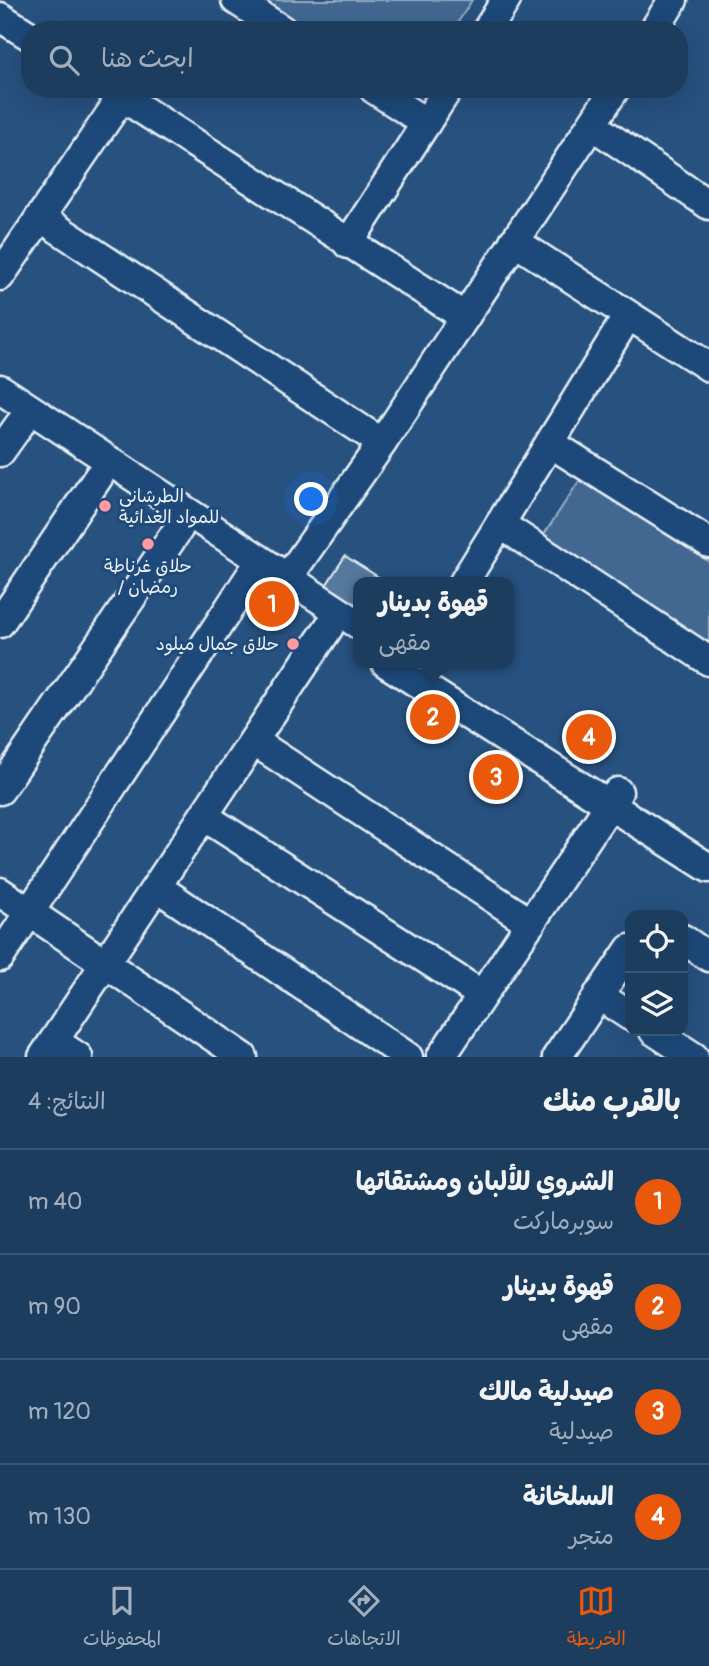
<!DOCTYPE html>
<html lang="ar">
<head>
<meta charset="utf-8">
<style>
	:root { --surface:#1d3d5f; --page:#2a4868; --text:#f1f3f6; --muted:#a0aebd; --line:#3b5674; --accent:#ea580c }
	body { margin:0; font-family:Pangolin,"Playpen Sans Arabic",sans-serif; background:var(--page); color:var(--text); direction:rtl }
	.controls { position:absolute; right:21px; bottom:21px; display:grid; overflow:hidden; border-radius:14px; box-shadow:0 7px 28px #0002 }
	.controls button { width:63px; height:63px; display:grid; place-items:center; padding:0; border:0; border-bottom:2px solid var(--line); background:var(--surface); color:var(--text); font:35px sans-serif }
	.you { position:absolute; left:312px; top:500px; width:24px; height:24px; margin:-18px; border:5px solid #fff; border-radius:50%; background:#1a73e8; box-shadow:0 0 0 10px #1a73e833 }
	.badge { display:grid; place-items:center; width:46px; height:46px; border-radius:50%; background:var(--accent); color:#fff; font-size:23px; font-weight:700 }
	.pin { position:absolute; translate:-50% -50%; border:4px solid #fff; box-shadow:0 2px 7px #0006 }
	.popup { position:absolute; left:353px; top:577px; width:161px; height:91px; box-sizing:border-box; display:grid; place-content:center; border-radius:14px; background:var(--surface); filter:drop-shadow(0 2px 5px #0005); font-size:23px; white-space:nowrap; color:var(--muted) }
	.popup b { font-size:26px; color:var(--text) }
	.popup::after { content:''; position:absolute; left:50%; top:100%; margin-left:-14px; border:14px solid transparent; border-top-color:var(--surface) }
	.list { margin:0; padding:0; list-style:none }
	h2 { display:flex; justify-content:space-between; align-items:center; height:91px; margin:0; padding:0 28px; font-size:30px }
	h2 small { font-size:23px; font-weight:400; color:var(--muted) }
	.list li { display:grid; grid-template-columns:46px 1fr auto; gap:21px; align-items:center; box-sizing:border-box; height:105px; padding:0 28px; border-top:2px solid var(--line) }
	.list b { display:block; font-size:26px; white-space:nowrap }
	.list p { margin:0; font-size:23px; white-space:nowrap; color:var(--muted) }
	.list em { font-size:23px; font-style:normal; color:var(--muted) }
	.icon { flex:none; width:38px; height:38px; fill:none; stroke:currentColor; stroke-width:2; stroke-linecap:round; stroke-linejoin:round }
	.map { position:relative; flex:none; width:709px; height:1057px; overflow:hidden; direction:ltr }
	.search { position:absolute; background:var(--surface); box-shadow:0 7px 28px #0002; left:21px; right:21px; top:21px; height:77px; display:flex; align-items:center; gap:18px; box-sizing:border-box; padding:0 24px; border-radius:28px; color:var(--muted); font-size:26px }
	.sheet { height:511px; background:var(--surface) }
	nav { display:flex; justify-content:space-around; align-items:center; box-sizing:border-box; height:98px; border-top:2px solid var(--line); background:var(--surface); font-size:19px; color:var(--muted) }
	nav a { display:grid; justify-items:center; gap:4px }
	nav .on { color:var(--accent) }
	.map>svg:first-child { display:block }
</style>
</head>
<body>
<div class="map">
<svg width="709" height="1057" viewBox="0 0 709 1057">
	<rect width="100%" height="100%" fill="#27517f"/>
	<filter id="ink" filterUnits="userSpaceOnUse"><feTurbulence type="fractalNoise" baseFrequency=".0143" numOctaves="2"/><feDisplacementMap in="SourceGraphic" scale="14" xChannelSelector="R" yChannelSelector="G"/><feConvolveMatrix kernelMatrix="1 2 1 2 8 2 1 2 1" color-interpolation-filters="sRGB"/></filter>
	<g filter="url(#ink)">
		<g fill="#436891" stroke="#96acc4" stroke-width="2">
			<path d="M254 0H472L453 30H298Z"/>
			<path d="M581 478 709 562V644L543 536Z"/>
		</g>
		<path fill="#57789d" stroke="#e8f1f8" stroke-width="2" d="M345 556 380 578 377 582H358V608L325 587Z"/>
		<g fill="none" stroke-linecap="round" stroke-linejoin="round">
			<defs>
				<g id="minor">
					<path d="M236 0 282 30"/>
					<path d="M0 17 30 36"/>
					<path d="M487 30 506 0"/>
					<path d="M654 30 673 0"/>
					<path d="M110 89 465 317"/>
					<path d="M374 89 426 123"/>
					<path d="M592 125 709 205"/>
					<path d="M40 217 382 443"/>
					<path d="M514 241 709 367"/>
					<path d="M348 244 448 89"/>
					<path d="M0 276 122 97"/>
					<path d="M627 317 500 524 709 661"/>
					<path d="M0 389 358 624"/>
					<path d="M550 443 709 543"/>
					<path d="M0 452 20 424"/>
					<path d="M464 582 500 524"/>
					<path d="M277 593 382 443 615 89"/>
					<path d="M0 623 99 476"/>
					<path d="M386 663 709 868"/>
					<path d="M255 742 531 923"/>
					<path d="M0 790 179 528"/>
					<path d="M205 817 482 995"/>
					<path d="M157 887 408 1057"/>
					<path d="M0 892 243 1057"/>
					<path d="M683 939 709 957"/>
					<path d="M0 957 251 575"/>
					<path d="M598 995 630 1016"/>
					<path d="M654 1031 694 1057"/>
					<path d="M54 1041 78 1057"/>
					<path d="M43 1057 329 627"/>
					<path d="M441 1057 618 792"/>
					<path d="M557 1057 630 949"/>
				</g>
			</defs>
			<use href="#minor" stroke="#e8f1f8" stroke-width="33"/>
			<use href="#minor" stroke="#1f4a7a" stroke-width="28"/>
		</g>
	</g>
	<g fill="#ff9aa2" stroke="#1f4a7a" stroke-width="2.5">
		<circle cx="105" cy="506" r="7"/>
		<circle cx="148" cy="544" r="7"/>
		<circle cx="293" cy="644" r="7"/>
	</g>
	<g text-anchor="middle" stroke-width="6" stroke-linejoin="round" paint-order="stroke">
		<g font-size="18" fill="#e8f1f8" stroke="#1f4a7a" text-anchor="start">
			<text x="119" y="502">الطرشاني<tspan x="119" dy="21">للمواد الغدائية</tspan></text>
			<text x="148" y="572" text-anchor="middle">حلاق غرناطة<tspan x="148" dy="21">/ رمضان</tspan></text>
			<text x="279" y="650" text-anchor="end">حلاق جمال ميلود</text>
		</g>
	</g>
</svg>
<div class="controls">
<button><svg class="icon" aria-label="locate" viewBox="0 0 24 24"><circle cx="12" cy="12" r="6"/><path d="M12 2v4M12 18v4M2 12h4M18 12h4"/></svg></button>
<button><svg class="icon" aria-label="layers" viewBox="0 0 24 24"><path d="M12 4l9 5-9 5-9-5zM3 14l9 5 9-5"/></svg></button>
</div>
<div class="you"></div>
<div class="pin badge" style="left:272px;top:604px">1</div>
<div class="pin badge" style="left:433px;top:717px">2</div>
<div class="popup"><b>قهوة بدينار</b>مقهى</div>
<div class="pin badge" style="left:496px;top:777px">3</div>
<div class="pin badge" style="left:589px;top:737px">4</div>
<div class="search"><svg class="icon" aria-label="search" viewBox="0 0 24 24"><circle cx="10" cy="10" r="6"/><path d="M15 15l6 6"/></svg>ابحث هنا</div>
</div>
<section class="sheet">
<h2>بالقرب منك<small>النتائج: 4</small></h2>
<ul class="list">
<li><span class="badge">1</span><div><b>الشروي للألبان ومشتقاتها</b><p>سوبرماركت</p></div><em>40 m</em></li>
<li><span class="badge">2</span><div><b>قهوة بدينار</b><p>مقهى</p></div><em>90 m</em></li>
<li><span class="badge">3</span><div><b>صيدلية مالك</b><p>صيدلية</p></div><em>120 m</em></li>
<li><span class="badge">4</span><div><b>السلخانة</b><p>متجر</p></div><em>130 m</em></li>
</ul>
</section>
<nav>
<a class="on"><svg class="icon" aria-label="map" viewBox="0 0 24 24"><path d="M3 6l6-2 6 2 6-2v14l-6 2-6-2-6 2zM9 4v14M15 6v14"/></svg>الخريطة</a>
<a><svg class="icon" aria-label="directions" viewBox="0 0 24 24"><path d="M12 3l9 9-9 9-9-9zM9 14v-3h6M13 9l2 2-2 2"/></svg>الاتجاهات</a>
<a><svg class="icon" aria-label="saved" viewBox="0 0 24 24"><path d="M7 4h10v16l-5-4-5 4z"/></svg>المحفوظات</a>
</nav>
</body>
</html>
